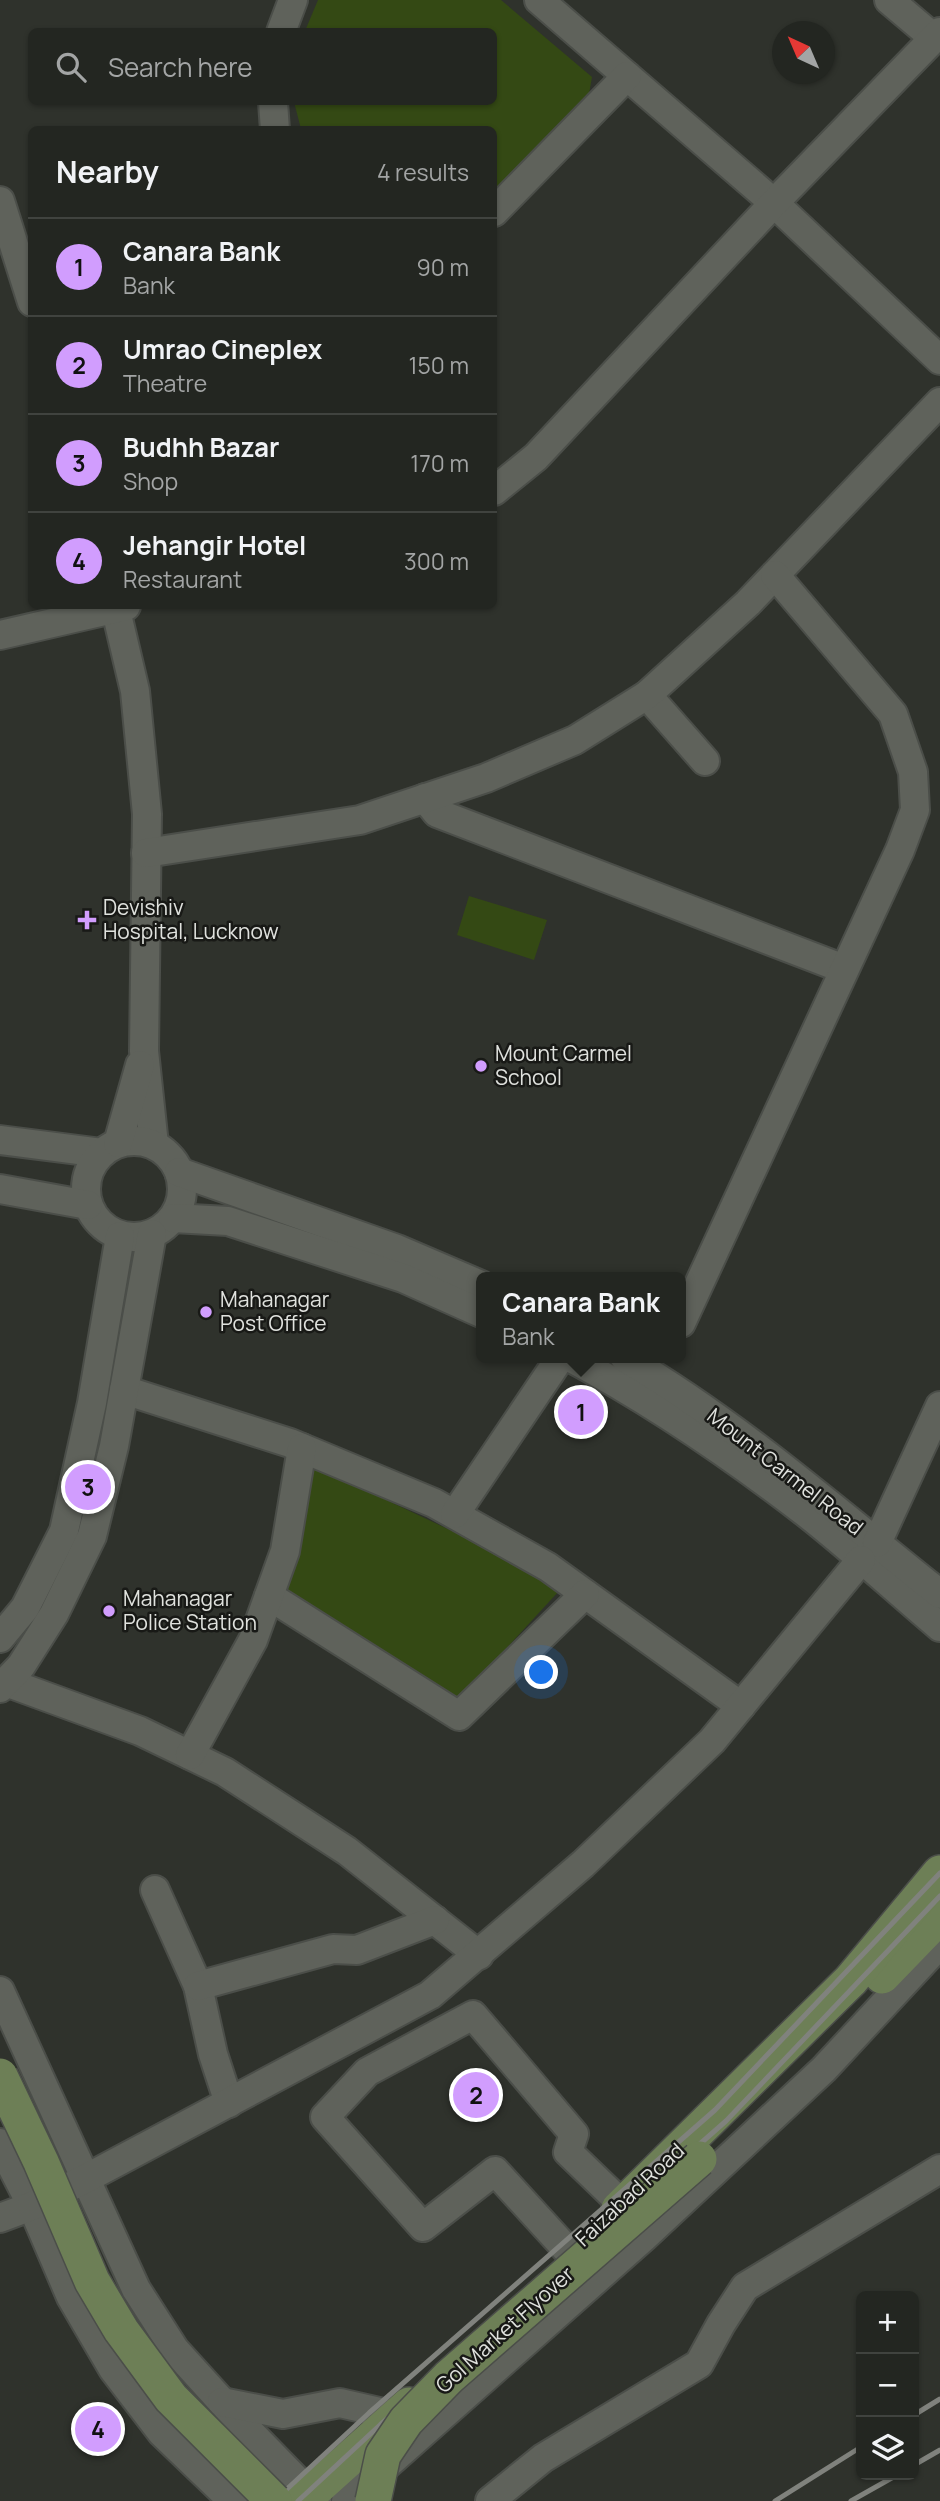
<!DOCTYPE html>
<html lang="en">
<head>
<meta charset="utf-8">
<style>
	:root { --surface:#232621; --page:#2b2e2a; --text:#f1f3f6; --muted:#a3a5a5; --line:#40433f; --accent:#d19dfe }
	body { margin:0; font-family:Manrope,sans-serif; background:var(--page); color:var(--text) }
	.controls { position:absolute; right:21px; bottom:21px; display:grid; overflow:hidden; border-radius:10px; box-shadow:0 2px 5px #0004 }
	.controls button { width:63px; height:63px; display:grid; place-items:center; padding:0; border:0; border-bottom:2px solid var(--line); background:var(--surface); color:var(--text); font:35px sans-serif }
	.compass { position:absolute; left:772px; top:21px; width:63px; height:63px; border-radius:50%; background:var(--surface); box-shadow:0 2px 5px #0004; rotate:316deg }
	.you { position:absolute; left:542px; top:1673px; width:24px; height:24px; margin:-18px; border:5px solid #fff; border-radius:50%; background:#1a73e8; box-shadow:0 0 0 10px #1a73e833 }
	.badge { display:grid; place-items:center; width:46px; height:46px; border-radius:50%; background:var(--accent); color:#111; font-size:23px; font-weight:700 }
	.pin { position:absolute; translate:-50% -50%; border:4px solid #fff; box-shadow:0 2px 7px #0006 }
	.popup { position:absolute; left:476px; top:1272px; width:210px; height:91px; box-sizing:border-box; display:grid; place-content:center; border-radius:10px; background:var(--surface); filter:drop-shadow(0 2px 5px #0005); font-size:23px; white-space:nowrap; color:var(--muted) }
	.popup b { font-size:26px; color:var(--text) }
	.popup::after { content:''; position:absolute; left:50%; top:100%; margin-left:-14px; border:14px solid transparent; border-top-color:var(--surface) }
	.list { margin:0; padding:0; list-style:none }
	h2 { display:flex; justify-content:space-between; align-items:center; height:91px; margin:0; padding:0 28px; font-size:30px }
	h2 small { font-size:23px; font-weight:400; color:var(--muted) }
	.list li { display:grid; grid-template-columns:46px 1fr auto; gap:21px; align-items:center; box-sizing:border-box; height:98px; padding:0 28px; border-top:2px solid var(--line) }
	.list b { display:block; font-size:26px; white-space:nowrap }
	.list p { margin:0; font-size:23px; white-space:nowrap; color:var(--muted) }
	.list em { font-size:23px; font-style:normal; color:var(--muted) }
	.icon { flex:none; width:38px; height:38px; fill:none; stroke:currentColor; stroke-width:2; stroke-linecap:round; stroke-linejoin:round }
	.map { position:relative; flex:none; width:940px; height:2501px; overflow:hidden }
	.search { position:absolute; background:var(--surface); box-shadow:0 2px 5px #0004; left:28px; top:28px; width:469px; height:77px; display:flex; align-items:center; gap:18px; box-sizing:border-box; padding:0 24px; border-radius:10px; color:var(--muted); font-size:26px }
	.panel { position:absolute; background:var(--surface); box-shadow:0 2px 5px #0004; left:28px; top:126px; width:469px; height:483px; border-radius:10px }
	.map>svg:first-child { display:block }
</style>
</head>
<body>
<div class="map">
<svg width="940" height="2501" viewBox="0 0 940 2501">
	<rect width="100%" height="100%" fill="#2f322c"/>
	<g fill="#344914">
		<path d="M318 0H501L592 77 589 94 494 191V130L301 129 294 102H494V32L305 31Z"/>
		<path d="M469 896 547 920 534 960 457 935Z"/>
		<path d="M314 1466 484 1546 559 1591 456 1703 285 1590Z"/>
	</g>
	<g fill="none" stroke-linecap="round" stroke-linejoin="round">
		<defs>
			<g id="minor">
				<path d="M539 0 774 203 940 360"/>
				<path d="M889 0 934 38"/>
				<path d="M281 32 293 0"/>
				<path d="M273 102 275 130"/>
				<path d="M0 201 32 302"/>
				<path d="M494 212 627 76"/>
				<path d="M494 491 536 457 774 203 940 32"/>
				<path d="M115 606 135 691 147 814 144 1051 154 1145"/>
				<path d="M0 635 126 606"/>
				<path d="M647 695 705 761"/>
				<path d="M425 798 437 813 844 969"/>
				<path d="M146 853 360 820 486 778 575 740 647 695 748 603 940 402"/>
				<path d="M0 1140 102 1153"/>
				<circle cx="134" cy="1189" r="48"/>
				<path d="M118 1143 140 1065"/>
				<path d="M179 1172 397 1249 481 1285"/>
				<path d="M0 1189 88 1205"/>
				<path d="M173 1218 228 1221 403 1278 481 1313"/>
				<path d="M681 1323 900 850 915 810 913 772 893 714 775 575"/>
				<path d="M571 1358C653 1402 732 1456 806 1513 852 1549 895 1589 940 1627"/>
				<path d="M625 1358C739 1425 837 1512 940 1594"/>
				<path d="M124 1390 290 1443 434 1503 548 1567 741 1706"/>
				<path d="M455 1514 560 1358"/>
				<path d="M877 1543 940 1406"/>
				<path d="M269 1596 459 1716 585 1594"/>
				<path d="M0 1638 25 1608 64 1531 92 1403 120 1236"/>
				<path d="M6 1682 140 1731 225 1772 347 1851 479 1955"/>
				<path d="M0 1688 21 1666 54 1614 92 1536 114 1446 152 1234"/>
				<path d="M190 1755 253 1640 285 1551 302 1448"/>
				<path d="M155 1890 198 1986 213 2054 229 2103"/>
				<path d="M198 1986 333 1949 357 1950 435 1920"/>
				<path d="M0 1991 136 2289 175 2350 243 2425 317 2501"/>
				<path d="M0 2143 32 2206 71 2297 113 2369 162 2433 233 2501"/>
				<path d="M0 2218 32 2206 85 2179 430 1995 583 1864 712 1741 861 1560"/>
				<path d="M569 2252 495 2171 423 2227 325 2117 367 2072 473 2015 574 2134 568 2152 623 2205"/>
				<path d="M222 2402 283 2414 340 2403 397 2416"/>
				<path d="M346 2501 644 2237 824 2069 940 1944"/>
				<path d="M490 2501 543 2458 699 2364 721 2324 745 2287 940 2169"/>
			</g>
			<g id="major">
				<path d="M882 1976 940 1916"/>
				<path d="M619 2209 851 1980 940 1873"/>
				<path d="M302 2501 409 2405"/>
			</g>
		</defs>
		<use href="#minor" stroke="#4b4e49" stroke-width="32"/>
		<use href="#major" stroke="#4b4e49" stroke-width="38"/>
		<use href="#minor" stroke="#5f625b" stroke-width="28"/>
		<use href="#major" stroke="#6d7f56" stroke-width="35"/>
		<g stroke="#80827d" stroke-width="5">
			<path d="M914 2415 940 2399"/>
			<path d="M914 2465 940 2450"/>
			<path d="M274 2501 369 2413 715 2110 940 1873"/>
			<path d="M298 2501 380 2425 726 2121 940 1896"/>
			<path d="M775 2501 861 2447"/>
			<path d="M851 2501 897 2475"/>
		</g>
		<defs>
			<g id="major-bridge">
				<path d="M0 2076 41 2162 92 2281 121 2330 171 2398 274 2501"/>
				<path d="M373 2501 383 2455 406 2421 449 2377 699 2159"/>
			</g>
		</defs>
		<use href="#major-bridge" stroke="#4b4e49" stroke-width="38" stroke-linecap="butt"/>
		<use href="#major-bridge" stroke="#6d7f56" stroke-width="35"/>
	</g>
	<g fill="#d19dfe" stroke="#181916" stroke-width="2.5">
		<path d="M83.5 909.5h7v7h7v7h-7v7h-7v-7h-7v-7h7z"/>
		<circle cx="481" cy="1066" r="7"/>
		<circle cx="206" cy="1312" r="7"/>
		<circle cx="109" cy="1611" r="7"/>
	</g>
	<g text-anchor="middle" stroke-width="5" stroke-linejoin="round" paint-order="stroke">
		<g font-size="21" fill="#e0e2de" stroke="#181916" text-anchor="start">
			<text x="103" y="915">Devishiv<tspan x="103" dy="24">Hospital, Lucknow</tspan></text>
			<text x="495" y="1061">Mount Carmel<tspan x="495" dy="24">School</tspan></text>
			<text x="220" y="1307">Mahanagar<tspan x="220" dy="24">Post Office</tspan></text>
			<text x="123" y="1606">Mahanagar<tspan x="123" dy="24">Police Station</tspan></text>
		</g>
		<g font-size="21" fill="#e0e2de" stroke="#181916">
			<text transform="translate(785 1472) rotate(38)" y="7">Mount Carmel Road</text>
			<text transform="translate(630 2195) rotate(-43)" y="7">Faizabad Road</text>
			<text transform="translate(505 2330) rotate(-42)" y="7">Gol Market Flyover</text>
		</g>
	</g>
</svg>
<div class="controls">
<button>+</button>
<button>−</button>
<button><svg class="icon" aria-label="layers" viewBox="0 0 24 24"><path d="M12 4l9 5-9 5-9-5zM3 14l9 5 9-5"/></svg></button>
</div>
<svg class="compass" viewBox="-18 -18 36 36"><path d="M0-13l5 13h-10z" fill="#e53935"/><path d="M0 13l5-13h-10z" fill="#a3a5a5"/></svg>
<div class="you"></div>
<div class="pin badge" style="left:581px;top:1412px">1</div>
<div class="popup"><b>Canara Bank</b>Bank</div>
<div class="pin badge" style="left:476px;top:2095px">2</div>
<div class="pin badge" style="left:88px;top:1487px">3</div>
<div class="pin badge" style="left:98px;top:2429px">4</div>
<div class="search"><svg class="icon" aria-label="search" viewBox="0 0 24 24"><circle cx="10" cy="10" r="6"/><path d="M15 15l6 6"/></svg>Search here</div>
<section class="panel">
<h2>Nearby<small>4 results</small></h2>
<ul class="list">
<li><span class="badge">1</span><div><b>Canara Bank</b><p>Bank</p></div><em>90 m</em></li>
<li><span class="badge">2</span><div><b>Umrao Cineplex</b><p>Theatre</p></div><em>150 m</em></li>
<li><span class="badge">3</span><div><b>Budhh Bazar</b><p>Shop</p></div><em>170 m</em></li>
<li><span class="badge">4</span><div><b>Jehangir Hotel</b><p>Restaurant</p></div><em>300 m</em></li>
</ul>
</section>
</div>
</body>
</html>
